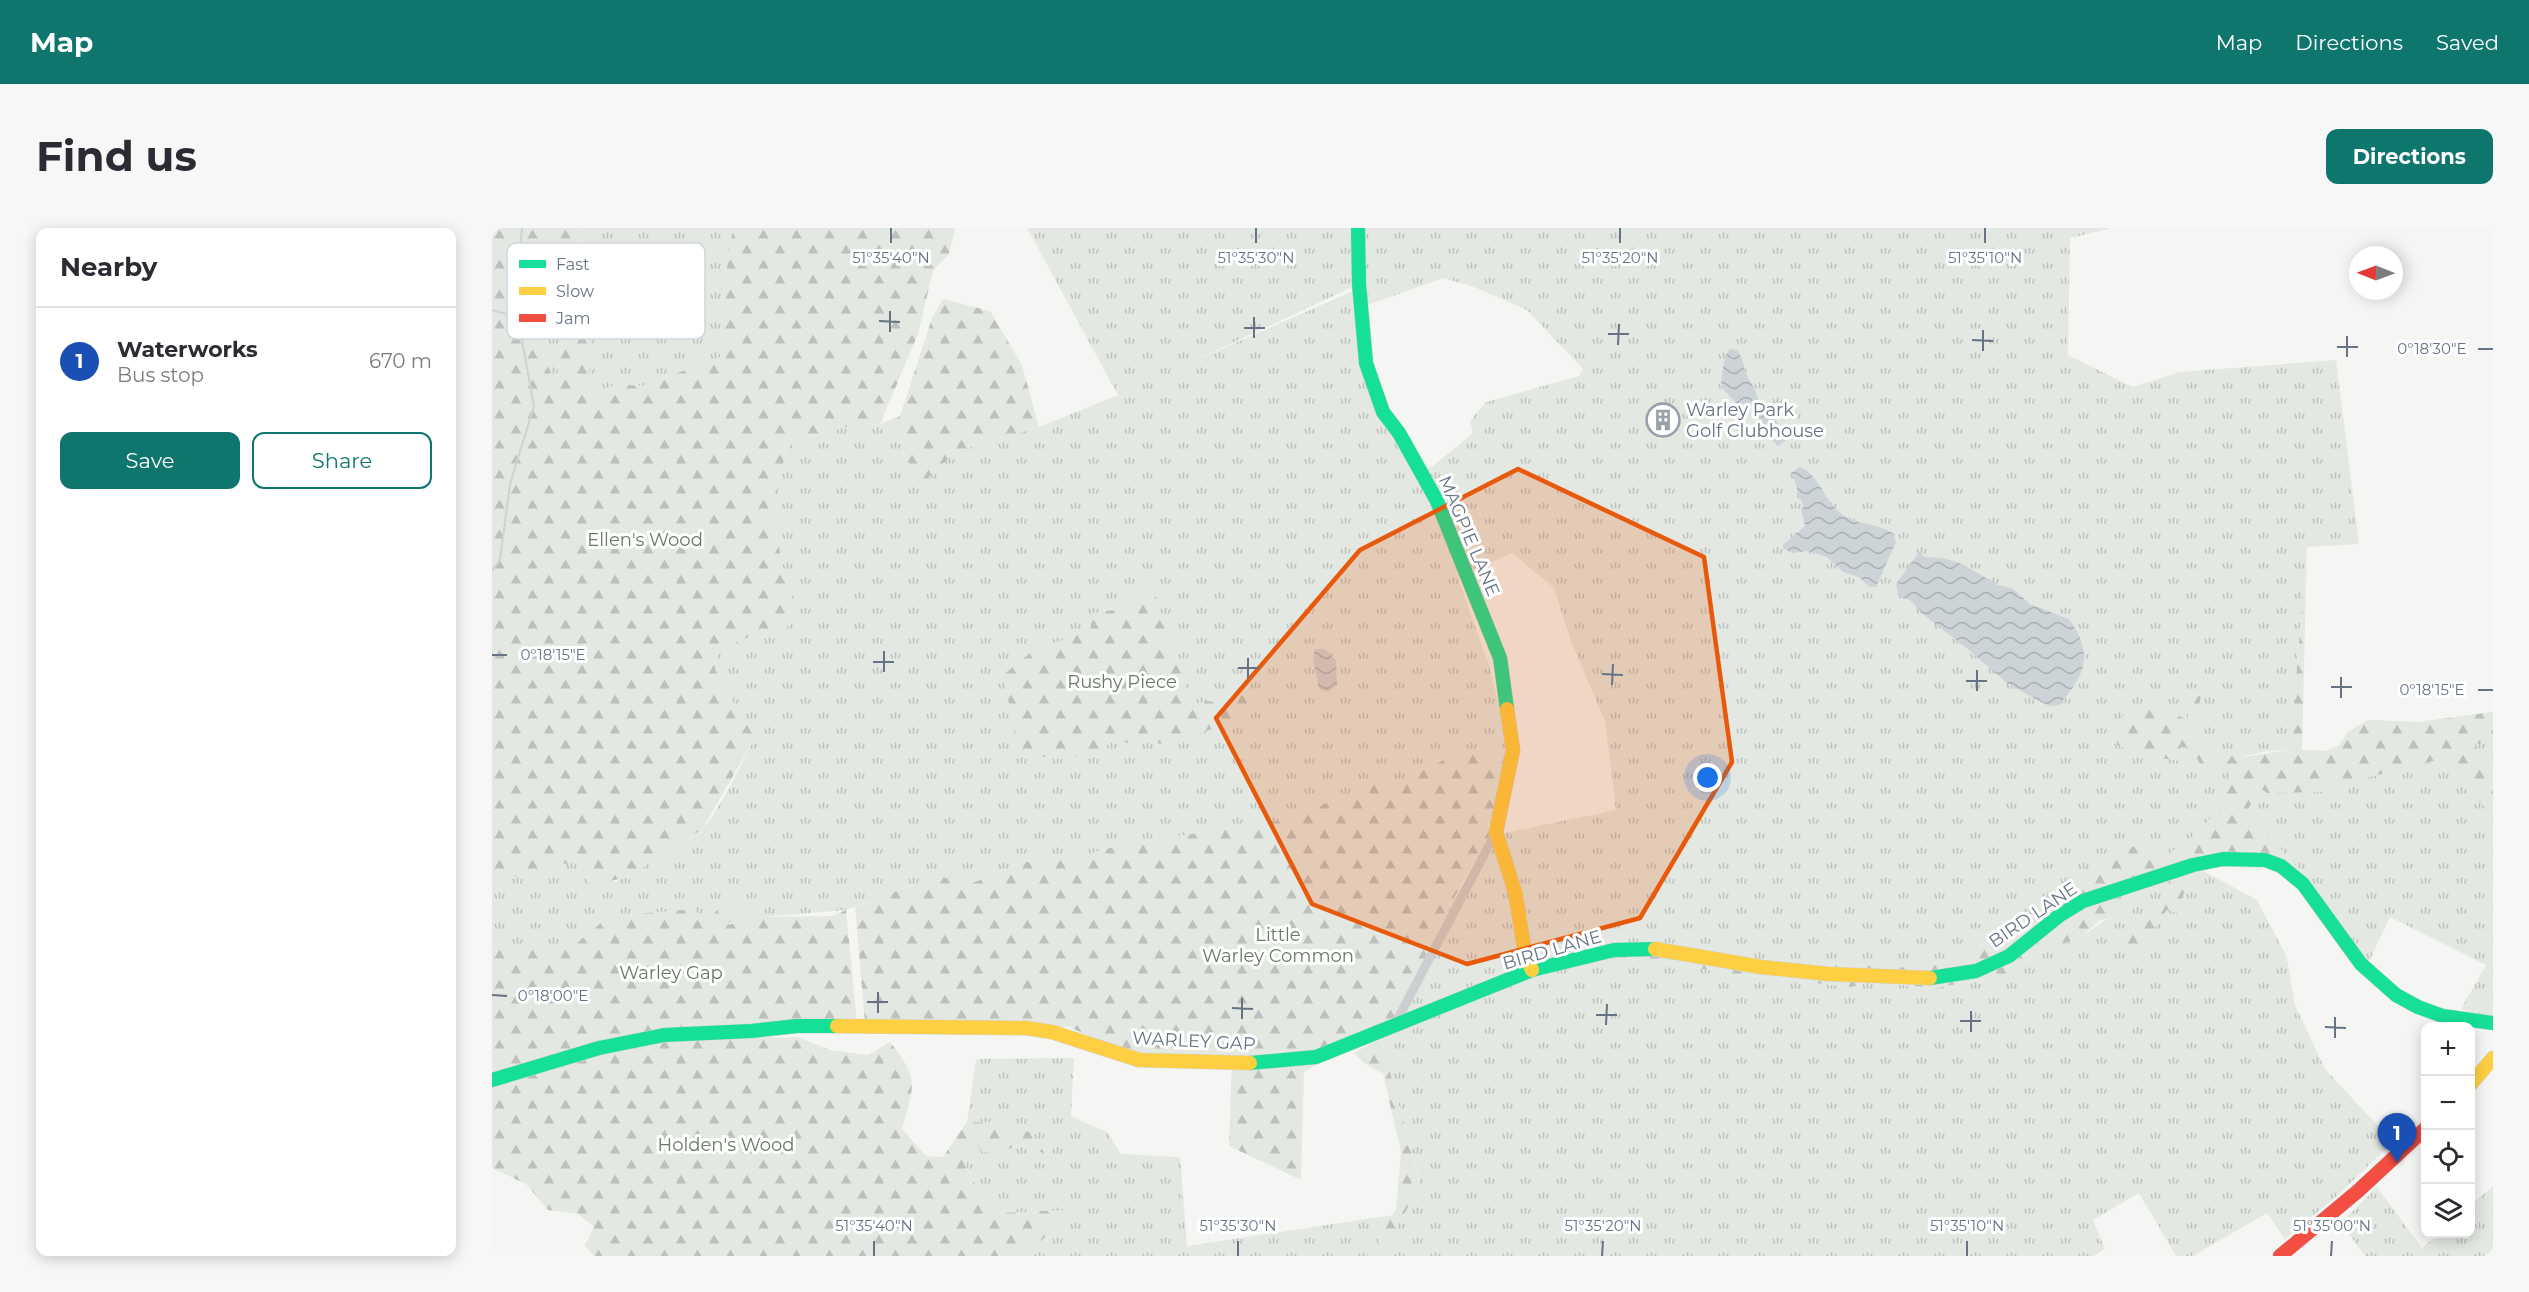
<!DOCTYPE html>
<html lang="en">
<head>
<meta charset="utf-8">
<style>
	:root { --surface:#fff; --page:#f7f7f7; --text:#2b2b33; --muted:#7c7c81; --line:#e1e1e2; --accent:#0f766e }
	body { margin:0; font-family:Montserrat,sans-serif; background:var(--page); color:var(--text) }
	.controls { position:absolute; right:18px; bottom:18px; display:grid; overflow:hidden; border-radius:12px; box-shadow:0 3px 15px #0003 }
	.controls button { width:54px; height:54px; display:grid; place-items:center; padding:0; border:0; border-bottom:2px solid var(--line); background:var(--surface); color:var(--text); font:30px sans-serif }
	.compass { position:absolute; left:1857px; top:18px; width:54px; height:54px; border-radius:50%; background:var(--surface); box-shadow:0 3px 15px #0003; rotate:271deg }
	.you { position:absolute; left:1216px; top:550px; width:21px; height:21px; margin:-15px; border:4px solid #fff; border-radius:50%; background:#1a73e8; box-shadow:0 0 0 9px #1a73e833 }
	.badge { display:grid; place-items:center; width:39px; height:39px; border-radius:50%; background:var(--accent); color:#fff; font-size:20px; font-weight:700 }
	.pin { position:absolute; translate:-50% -50px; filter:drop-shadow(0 2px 3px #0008) }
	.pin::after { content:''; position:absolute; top:32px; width:21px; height:18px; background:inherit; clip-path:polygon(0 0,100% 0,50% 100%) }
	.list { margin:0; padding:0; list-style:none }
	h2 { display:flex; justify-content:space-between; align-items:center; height:78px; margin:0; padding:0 24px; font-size:26px }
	h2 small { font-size:20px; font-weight:400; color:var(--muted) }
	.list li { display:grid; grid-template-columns:39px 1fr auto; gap:18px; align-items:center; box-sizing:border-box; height:108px; padding:0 24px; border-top:2px solid var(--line) }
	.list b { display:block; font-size:22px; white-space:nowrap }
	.list p { margin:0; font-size:20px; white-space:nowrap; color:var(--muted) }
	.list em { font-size:20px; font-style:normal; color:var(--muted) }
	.actions { display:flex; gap:12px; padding:18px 24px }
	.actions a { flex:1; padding:14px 0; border:2px solid var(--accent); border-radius:12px; text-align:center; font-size:21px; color:var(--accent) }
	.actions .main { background:var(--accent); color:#fff }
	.icon { flex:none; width:33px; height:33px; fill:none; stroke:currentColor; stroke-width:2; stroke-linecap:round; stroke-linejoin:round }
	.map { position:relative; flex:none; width:2001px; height:1028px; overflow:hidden; border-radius:12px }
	header { display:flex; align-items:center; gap:36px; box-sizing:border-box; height:84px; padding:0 30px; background:var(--accent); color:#fff }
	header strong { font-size:28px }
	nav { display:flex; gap:33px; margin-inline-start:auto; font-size:21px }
	.intro { display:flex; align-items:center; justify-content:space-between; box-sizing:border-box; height:144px; padding:0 36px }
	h1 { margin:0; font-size:42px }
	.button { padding:15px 27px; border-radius:12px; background:var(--accent); color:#fff; font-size:21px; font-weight:700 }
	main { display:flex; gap:36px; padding:0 36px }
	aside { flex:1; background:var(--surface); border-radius:12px; box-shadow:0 3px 15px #0003 }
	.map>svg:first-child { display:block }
</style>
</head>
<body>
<header>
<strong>Map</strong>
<nav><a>Map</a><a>Directions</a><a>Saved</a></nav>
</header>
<div class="intro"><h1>Find us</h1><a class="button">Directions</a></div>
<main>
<aside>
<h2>Nearby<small></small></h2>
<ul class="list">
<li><span class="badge" style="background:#1a4fb4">1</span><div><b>Waterworks</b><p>Bus stop</p></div><em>670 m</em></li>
</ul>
<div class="actions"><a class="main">Save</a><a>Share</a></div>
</aside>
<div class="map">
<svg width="2001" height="1028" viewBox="0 0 2001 1028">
	<defs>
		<pattern id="grass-tufts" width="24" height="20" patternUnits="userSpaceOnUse" patternTransform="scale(1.5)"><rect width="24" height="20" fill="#e4e8e2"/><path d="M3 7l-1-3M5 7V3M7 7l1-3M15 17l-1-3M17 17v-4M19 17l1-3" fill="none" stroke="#bdc0bd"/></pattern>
		<pattern id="forest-firs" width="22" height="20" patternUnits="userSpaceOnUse" patternTransform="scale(1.5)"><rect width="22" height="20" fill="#e4e8e2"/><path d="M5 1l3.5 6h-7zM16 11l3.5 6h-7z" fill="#bdc0bd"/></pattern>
		<pattern id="water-waves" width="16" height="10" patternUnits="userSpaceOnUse" patternTransform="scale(1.5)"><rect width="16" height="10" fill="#cdd4d7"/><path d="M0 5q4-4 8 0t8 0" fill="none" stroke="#aab0b4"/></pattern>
	</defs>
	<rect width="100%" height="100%" fill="#f5f6f4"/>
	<g fill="url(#grass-tufts)" fill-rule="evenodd">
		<path d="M89 0H241L233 52 228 129 151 158 125 156 96 168 101 77 95 53 71 104 63 166 59 146 47 114 49 65 64 62 82 27Z"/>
		<path d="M535 0H1621L1578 10 1576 127 1641 159 1688 144 1844 132 1867 316 1815 319 1798 522 1775 523 1749 529 1740 544 1733 574 1704 606 1675 627 1647 617 1558 663 1528 693 1475 727 1426 740 1099 727 1162 733 1241 746 1359 759 1380 754 1443 760 1521 746 1545 726 1589 709 1613 692 1627 689 1684 631 1673 670 1616 721 1644 726 1675 682 1687 685 1699 636 1765 672 1795 729 1803 777 1833 841 1901 914 1845 968 1793 1011 1775 985 1701 1028H1684L1647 965 1601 992 1613 1021 1602 1028H888L894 1021 928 955 889 810 957 678 1004 604 1008 606 1124 582 1113 493 1079 413 1062 360 1020 325 966 350 997 437 1017 520 956 530 912 552 893 553 789 592 628 617 577 632 533 634 483 654 443 648 354 682 271 689 233 697 250 679 215 693 110 694 86 715 0 722V650C24 648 63 633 84 635 96 637 111 648 122 654 139 648 150 638 166 629 181 620 200 613 212 599 233 573 247 539 263 510L233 461 223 441 225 421 260 408 294 400 301 366 294 354 283 299 285 268 293 225 304 210 323 208 357 198 388 196 408 188 415 202 411 227 451 235 465 223 547 199 626 167ZM951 50 982 59 1035 82 1091 141 1087 148 994 174 978 193 981 205 941 238 928 243 891 184 870 79ZM867 56 868 60 677 144H678Z"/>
		<path d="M2001 484V792L1969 781 1994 737 1898 689 1875 738 1818 653 1755 584 1767 559 1810 522 1834 523 1847 518 1856 504 1876 492 1927 494Z"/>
		<path d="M582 830 579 888 616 905 629 926 688 929 695 1018 901 987 883 1019 875 1028H521L523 1023 573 983 507 985 493 975 472 933 482 911 508 925 530 915 552 925 510 895 475 894 484 831Z"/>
		<path d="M2001 958V1028H1873L1849 995 1885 959 1930 1020 1947 1006H1978L1979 977Z"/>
	</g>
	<g fill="url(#forest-firs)">
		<path d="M0 0H89L82 27 64 62 49 65 47 114 59 146 63 164 71 104 81 72 95 53 101 77 96 168 125 156 151 158 228 129 233 52 241 0H463L457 26 441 43 426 106 388 196 357 198 323 208 304 210 293 225 285 268 283 299 294 354 301 366 304 389 294 400 260 408 225 421 223 441 233 461 263 510 211 600 191 616 164 630 138 649 98 657 84 635 67 636 62 645 0 650Z"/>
		<path d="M451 71 498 83 530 137 547 199 465 223 431 254 411 227 415 202 408 188 440 90Z"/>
		<path d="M1815 319 1810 522 1834 523 1847 518 1856 504 1876 492 1927 494 2001 484V513L1983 516 2001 563V579L1995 582 1976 558 1960 528 1858 554 1840 552 1829 564 1775 565 1767 559 1755 584 1818 653 1780 628 1755 624 1699 636 1687 685 1675 682 1644 726 1615 721 1673 670 1681 636 1627 689 1608 692 1589 709 1545 726 1521 746 1443 760 1380 754 1359 759 1241 746 1162 733 1096 726 1164 713 1240 732 1426 740 1475 727 1528 693 1558 663 1611 628 1647 617 1675 627 1704 606 1733 574 1739 544 1708 536 1700 521 1689 519 1688 533 1655 528 1625 517C1623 488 1633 482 1658 472L1695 492 1700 469 1709 468 1700 507C1711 519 1735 530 1751 529 1767 527 1782 523 1798 522Z"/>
		<path d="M659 354 700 476 716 473 737 477 746 467 775 471 753 492 732 495 686 516 620 514 602 525 569 531 527 526 511 447 543 421 598 403 601 385 630 381Z"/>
		<path d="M1017 520 1005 589 996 598 999 607 957 678 956 689 932 743 899 793 812 844 809 952 737 918 740 831 675 830 631 823 577 799 373 795 363 679 443 648 483 654 533 634 577 632 628 617 789 592 893 553 912 552 956 530Z"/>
		<path d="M251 678 235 697 271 689 339 688 354 682 365 794 276 806 282 810 306 809 338 822 376 827 398 814C428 852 422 856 410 901L434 928 451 929 475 894 510 895 540 905 553 926 530 915 508 925 490 924 482 911 472 934 493 975 507 985 574 982C559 1003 550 1020 523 1023L521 1028H102L93 1018 102 999 86 986 56 982 34 956 0 940V722L85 715 110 694 145 686 201 681 215 693 227 680Z"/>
		<path d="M889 810 928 956 894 1021 888 1028H875L883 1019 904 981 909 924 891 846 872 835 862 825Z"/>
	</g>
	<g fill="url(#water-waves)">
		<path d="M1238 121 1245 122C1251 129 1251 137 1254 145 1258 156 1270 168 1265 179L1244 175 1230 160 1229 153 1233 128Z"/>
		<path d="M1274 182 1285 194 1295 212 1286 218C1279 213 1269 196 1268 187Z"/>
		<path d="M1308 239C1325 245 1332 270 1345 282 1361 298 1385 294 1402 306L1404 314 1384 359H1377L1367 349 1351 344 1335 329 1315 323 1300 325 1291 320V317L1313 298 1309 281 1312 278 1308 271 1305 270V259L1299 245Z"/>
		<path d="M1427 324 1433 329 1451 330 1470 336 1506 357 1520 360 1538 376 1577 391C1602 426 1594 446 1567 477L1558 478 1551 475 1516 456 1478 423 1432 387 1418 372 1406 368 1404 356Z"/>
		<path d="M823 421H833L844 432 845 457 836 464 827 461 821 430Z"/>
	</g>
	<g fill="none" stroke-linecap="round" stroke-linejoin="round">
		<g stroke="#cdd4d7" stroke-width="2">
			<path d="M0 82 25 89"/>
			<path d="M0 343 8 332 18 256 42 178 23 75 30 0"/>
		</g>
		<defs>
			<g id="fast">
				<path d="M866 0 867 56 874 135 891 184 907 205 945 273 1008 430 1015 481"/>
				<path d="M1438 750 1484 743 1517 728 1568 687 1591 673 1701 637 1731 631 1773 632 1789 638 1811 656 1869 736 1904 767 1926 779 1951 788 2001 795"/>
				<path d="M758 835 824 829 1040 742 1122 722 1163 721"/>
				<path d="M0 852 107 820 172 807 259 803 305 798H345"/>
			</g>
			<g id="slow">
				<path d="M1015 481 1021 522 1004 604 1023 664 1033 725 1040 742"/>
				<path d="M1163 721 1269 739 1337 746 1438 750"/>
				<path d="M345 798 534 800 560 804 647 832 758 835"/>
				<path d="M1978 857 2001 830"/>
			</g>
			<path id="jam" d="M1788 1028 1866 963 1934 900"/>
		</defs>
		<use href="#fast" stroke="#d2d4d4" stroke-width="15"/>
		<use href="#slow" stroke="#d2d4d4" stroke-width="15"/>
		<use href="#jam" stroke="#d2d4d4" stroke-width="15"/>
		<path stroke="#cdcecf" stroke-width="9" d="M903 796 1004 604"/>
		<use href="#fast" stroke="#16e098" stroke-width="14"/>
		<use href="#slow" stroke="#ffcf43" stroke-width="14"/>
		<use href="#jam" stroke="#f24e42" stroke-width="14"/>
	</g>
	<path fill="#e8590c" fill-opacity="0.2" stroke="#e8590c" stroke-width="4.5" stroke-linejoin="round" d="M1026 241 1212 329 1240 534 1148 690 975 736 820 676 724 490 868 322Z"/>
	<path fill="none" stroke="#667384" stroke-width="2" d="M399 15V0M764 15V0M1128 15V0M1493 15V0M387 93 408 94M752 100H773M398 104V83M1116 106H1137M762 110V89M1480 112 1501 113M1126 117 1127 96M1845 119H1866M1986 121H2001M1491 123V102M1855 129V108M0 427H15M381 434H402M746 440H767M392 444V423M1110 446 1131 447M756 451V430M1474 453H1495M1120 457 1121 436M1839 459H1860M1986 462H2001M1485 463V442M1849 470V449M0 767 15 768M375 774H396M740 780 761 781M386 785V764M1104 787H1125M750 791V770M1468 793H1489M1114 797 1115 776M1833 799 1854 800M1479 804V783M1843 810V789M382 1028V1013M746 1028V1013M1110 1028 1111 1013M1475 1028V1013M1839 1028 1840 1013"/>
	<defs>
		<symbol id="building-ring" viewBox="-11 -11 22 22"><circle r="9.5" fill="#fff" stroke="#98a1ab" stroke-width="1.5"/><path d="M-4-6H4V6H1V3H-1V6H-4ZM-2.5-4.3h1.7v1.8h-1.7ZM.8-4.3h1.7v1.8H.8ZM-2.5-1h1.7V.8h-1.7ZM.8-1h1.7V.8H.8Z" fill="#98a1ab"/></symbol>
	</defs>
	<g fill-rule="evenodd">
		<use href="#building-ring" x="1152" y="173" width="38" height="38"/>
	</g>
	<g text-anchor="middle" stroke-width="6" stroke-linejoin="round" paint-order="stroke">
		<g font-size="18" fill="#667384" stroke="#fff" text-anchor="start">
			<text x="1194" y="188">Warley Park<tspan x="1194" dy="21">Golf Clubhouse</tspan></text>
		</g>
		<g font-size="18" fill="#667384" stroke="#fff">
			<text transform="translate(977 308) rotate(67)" y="6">MAGPIE LANE</text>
			<text transform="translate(1541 687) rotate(-34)" y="6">BIRD LANE</text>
			<text transform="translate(1060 722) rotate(-16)" y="6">BIRD LANE</text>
			<text transform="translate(702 813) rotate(3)" y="6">WARLEY GAP</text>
		</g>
		<g font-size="18" fill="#677b65" stroke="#fff">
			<text x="153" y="318">Ellen's Wood</text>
			<text x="630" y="460">Rushy Piece</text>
			<text x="786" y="713">Little<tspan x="786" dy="21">Warley Common</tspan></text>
			<text x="179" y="751">Warley Gap</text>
			<text x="234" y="923">Holden's Wood</text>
		</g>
	</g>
	<rect x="15" y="15" width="198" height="96" rx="9" fill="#fff" stroke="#d1d5da" stroke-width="1.5"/>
	<rect x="27" y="32" width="27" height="8" fill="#16e098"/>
	<rect x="27" y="59" width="27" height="8" fill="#ffcf43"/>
	<rect x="27" y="86" width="27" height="8" fill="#f24e42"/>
	<g font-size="16" fill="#667384">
		<text x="64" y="42">Fast</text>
		<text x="64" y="69">Slow</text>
		<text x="64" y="96">Jam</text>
	</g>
	<g font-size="15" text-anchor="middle" fill="#667384" stroke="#fff" stroke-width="6" stroke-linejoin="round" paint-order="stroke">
		<text x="399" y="35">51°35'40"N</text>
		<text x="764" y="35">51°35'30"N</text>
		<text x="1128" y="35">51°35'20"N</text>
		<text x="1493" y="35">51°35'10"N</text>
		<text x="1940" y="126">0°18'30"E</text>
		<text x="61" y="432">0°18'15"E</text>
		<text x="1940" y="467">0°18'15"E</text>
		<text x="61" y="773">0°18'00"E</text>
		<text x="382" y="1003">51°35'40"N</text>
		<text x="746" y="1003">51°35'30"N</text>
		<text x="1111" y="1003">51°35'20"N</text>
		<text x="1475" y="1003">51°35'10"N</text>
		<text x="1840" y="1003">51°35'00"N</text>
	</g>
</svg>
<div class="controls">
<button>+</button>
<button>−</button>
<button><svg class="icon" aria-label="locate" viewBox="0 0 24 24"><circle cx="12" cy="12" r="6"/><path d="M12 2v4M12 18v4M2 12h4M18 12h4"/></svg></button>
<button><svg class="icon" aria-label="layers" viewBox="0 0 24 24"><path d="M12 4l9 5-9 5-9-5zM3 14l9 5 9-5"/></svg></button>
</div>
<svg class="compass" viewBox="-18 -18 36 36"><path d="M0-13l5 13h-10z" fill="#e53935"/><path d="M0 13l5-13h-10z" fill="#7c7c81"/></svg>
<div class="you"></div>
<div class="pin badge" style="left:1905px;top:935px;background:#1a4fb4">1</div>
</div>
</main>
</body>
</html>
